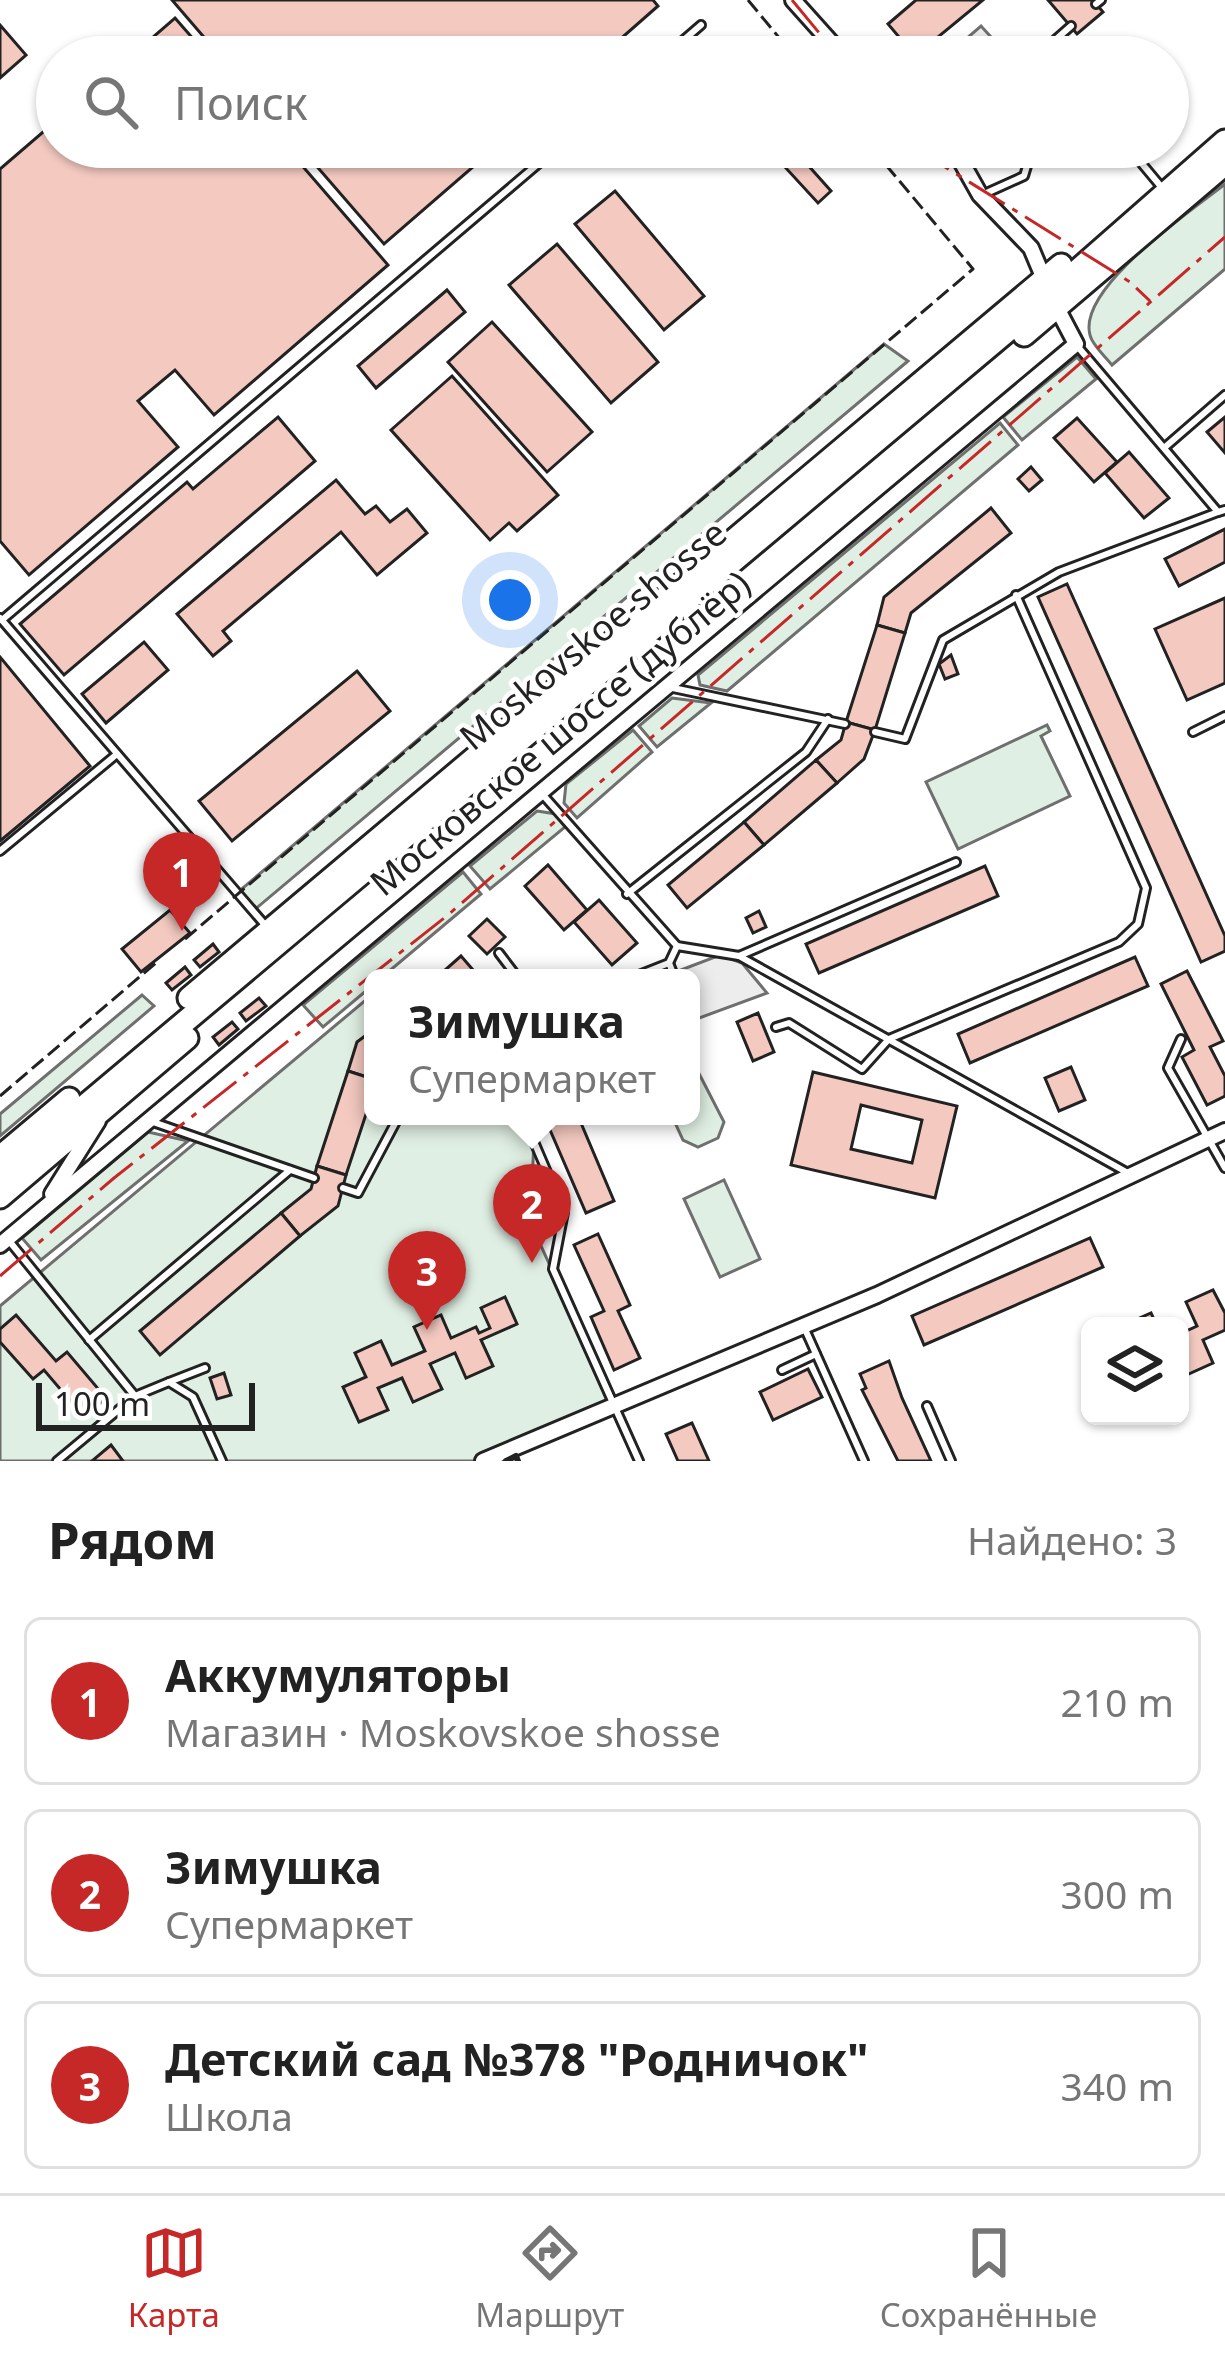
<!DOCTYPE html>
<html lang="ru">
<head>
<meta charset="utf-8">
<style>
	:root { --surface:#fff; --page:#f6f6f6; --text:#222; --muted:#767676; --line:#e0e0e0; --accent:#c62828 }
	body { margin:0; font-family:"Noto Sans",sans-serif; background:var(--page); color:var(--text) }
	.controls { position:absolute; right:36px; bottom:36px; display:grid; overflow:hidden; border-radius:18px; box-shadow:0 3px 9px #0004 }
	.controls button { width:108px; height:108px; display:grid; place-items:center; padding:0; border:0; border-bottom:3px solid var(--line); background:var(--surface); color:var(--text); font:60px sans-serif }
	.scale { position:absolute; left:36px; bottom:30px; width:219px; box-sizing:border-box; padding-left:12px; border:6px solid #222; border-top:0; font-size:33px; line-height:42px; white-space:nowrap; color:#222; -webkit-text-stroke:9px #fff; paint-order:stroke }
	.you { position:absolute; left:510px; top:600px; width:42px; height:42px; margin:-30px; border:9px solid #fff; border-radius:50%; background:#1a73e8; box-shadow:0 0 0 18px #1a73e833 }
	.badge { display:grid; place-items:center; width:78px; height:78px; border-radius:50%; background:var(--accent); color:#fff; font-size:39px; font-weight:700 }
	.pin { position:absolute; translate:-50% -99px; filter:drop-shadow(0 3px 6px #0008) }
	.pin::after { content:''; position:absolute; top:63px; width:42px; height:36px; background:inherit; clip-path:polygon(0 0,100% 0,50% 100%) }
	.popup { position:absolute; left:364px; top:969px; width:336px; height:156px; box-sizing:border-box; display:grid; place-content:center; border-radius:18px; background:var(--surface); filter:drop-shadow(0 3px 9px #0005); font-size:39px; white-space:nowrap; color:var(--muted) }
	.popup b { font-size:45px; color:var(--text) }
	.popup::after { content:''; position:absolute; left:50%; top:100%; margin-left:-24px; border:24px solid transparent; border-top-color:var(--surface) }
	.list { margin:0; padding:0; list-style:none }
	h2 { display:flex; justify-content:space-between; align-items:center; height:156px; margin:0; padding:0 48px; font-size:51px }
	h2 small { font-size:39px; font-weight:400; color:var(--muted) }
	.list li { display:grid; grid-template-columns:78px 1fr auto; gap:36px; align-items:center; box-sizing:border-box; height:168px; margin:0 24px 24px; padding:0 24px; border:3px solid var(--line); border-radius:18px }
	.list b { display:block; font-size:45px; white-space:nowrap }
	.list p { margin:0; font-size:39px; white-space:nowrap; color:var(--muted) }
	.list em { font-size:39px; font-style:normal; color:var(--muted) }
	.icon { flex:none; width:66px; height:66px; fill:none; stroke:currentColor; stroke-width:2; stroke-linecap:round; stroke-linejoin:round }
	.map { position:relative; flex:none; width:1225px; height:1461px; overflow:hidden }
	.search { position:absolute; background:var(--surface); box-shadow:0 3px 9px #0004; left:36px; right:36px; top:36px; height:132px; display:flex; align-items:center; gap:30px; box-sizing:border-box; padding:0 42px; border-radius:66px; color:var(--muted); font-size:45px }
	.sheet { height:732px; background:var(--surface) }
	nav { display:flex; justify-content:space-around; align-items:center; box-sizing:border-box; height:168px; border-top:3px solid var(--line); background:var(--surface); font-size:33px; color:var(--muted) }
	nav a { display:grid; justify-items:center; gap:6px }
	nav .on { color:var(--accent) }
	.map>svg:first-child { display:block }
</style>
</head>
<body>
<div class="map">
<svg width="1225" height="1461" viewBox="0 0 1225 1461">
	<rect width="100%" height="100%" fill="#fff"/>
	<g fill="#e0efe3" stroke="#6f6f6f" stroke-width="3">
		<path d="M1225 184V269L1112 365C1105 356 1092 345 1090 335 1077 288 1191 211 1225 184Z"/>
		<path d="M884 344 908 361 253 911 237 893Z"/>
		<path d="M1077 357 1096 379 1022 440 1003 417Z"/>
		<path d="M1000 423 1018 445 727 691 700 685 698 675Z"/>
		<path d="M672 698 711 703 657 747 639 726Z"/>
		<path d="M1047 725 1050 731 1041 736 1070 796 958 849 926 782Z"/>
		<path d="M633 730 652 752 577 818 564 803 566 784Z"/>
		<path d="M537 811 556 814 565 827 490 889 470 866Z"/>
		<path d="M463 872 481 894 381 978H373V985L323 1027 303 1005Z"/>
		<path d="M373 994V1116H523L534 1142 530 1222 613 1403 483 1461H0V1306Z"/>
		<path d="M142 995 154 1006 0 1136V1114Z"/>
		<path d="M691 1058 724 1122 718 1138 698 1147 683 1140 672 1116H691Z"/>
		<path d="M148 1132 188 1141 41 1260 22 1238Z"/>
		<path d="M724 1180 760 1259 720 1277 684 1199Z"/>
	</g>
	<g fill="#ededed" stroke="#6f6f6f" stroke-width="3">
		<path d="M981 26 1009 57H945Z"/>
		<path d="M720 955 742 963 767 993 691 1021V978H660Z"/>
	</g>
	<g fill="#f3c9c0" stroke="#222" stroke-width="3" fill-rule="evenodd">
		<path d="M172 0H653L658 6 600 57H221Z"/>
		<path d="M916 0H983L915 56 888 24Z"/>
		<path d="M1048 0H1093L1103 12 1077 34Z"/>
		<path d="M175 18 209 57H130Z"/>
		<path d="M0 25 26 55 0 78Z"/>
		<path d="M57 120V147H286L388 265 214 415 175 370 138 401 178 447 29 575 0 541V169Z"/>
		<path d="M300 147H496L384 244Z"/>
		<path d="M798 154 831 191 818 203 784 166Z"/>
		<path d="M615 191 704 296 664 330 575 224Z"/>
		<path d="M557 244 658 362 611 403 509 285Z"/>
		<path d="M447 290 465 312 376 388 358 366Z"/>
		<path d="M492 322 592 432 547 472 448 362Z"/>
		<path d="M452 376 558 495 517 531 509 523 490 540 391 430Z"/>
		<path d="M278 417 315 461 64 675 20 624 187 482 193 489Z"/>
		<path d="M1225 417V453L1207 432Z"/>
		<path d="M1077 418 1117 462 1094 482 1054 438Z"/>
		<path d="M1129 452 1169 498 1144 518 1105 473Z"/>
		<path d="M1031 467 1042 480 1029 491 1018 479Z"/>
		<path d="M336 480 365 514 376 506 390 522 407 509 427 533 377 575 341 532 223 631 231 641 213 656 177 614Z"/>
		<path d="M991 508 1011 533 911 613 905 633 877 625 884 597Z"/>
		<path d="M1225 529V562L1179 586 1165 559Z"/>
		<path d="M1067 584 1225 936V951L1201 962 1038 597Z"/>
		<path d="M1225 598V683L1187 700 1155 629Z"/>
		<path d="M877 625 905 633 875 730 846 722Z"/>
		<path d="M144 642 168 670 106 723 82 694Z"/>
		<path d="M951 655 958 674 945 679 939 664Z"/>
		<path d="M0 657 90 766 0 841Z"/>
		<path d="M357 671 390 711 232 841 199 801Z"/>
		<path d="M846 722 875 730 864 759 837 783 816 760 841 740Z"/>
		<path d="M816 760 837 783 764 845 744 822Z"/>
		<path d="M744 822 764 845 687 908 668 885Z"/>
		<path d="M548 865 587 910 564 930 525 886Z"/>
		<path d="M985 866 998 896 819 973 806 944Z"/>
		<path d="M599 900 637 943 612 965 574 922Z"/>
		<path d="M170 910 190 933 141 972 122 949Z"/>
		<path d="M759 911 766 927 753 933 746 918Z"/>
		<path d="M487 919 505 937 487 954 469 936Z"/>
		<path d="M213 944 219 952 200 967 194 960Z"/>
		<path d="M461 956 480 978H436Z"/>
		<path d="M1135 957 1148 986 970 1063 958 1034Z"/>
		<path d="M185 967 191 975 172 990 166 983Z"/>
		<path d="M1187 971 1223 1041 1210 1047 1225 1076V1096L1207 1105 1182 1057 1194 1050 1161 984Z"/>
		<path d="M259 998 266 1006 246 1021 240 1013Z"/>
		<path d="M758 1013 774 1052 753 1061 737 1022Z"/>
		<path d="M232 1022 238 1029 219 1045 213 1037Z"/>
		<path d="M373 1030V1079L348 1071 357 1042Z"/>
		<path d="M1071 1067 1085 1100 1059 1111 1045 1078Z"/>
		<path d="M348 1071 373 1079V1093L346 1175 317 1166Z"/>
		<path d="M813 1072 957 1106 935 1198 791 1165ZM861 1105 922 1120 912 1163 851 1149Z"/>
		<path d="M544 1116H578L614 1201 586 1213Z"/>
		<path d="M317 1166 346 1175 338 1206 300 1236 281 1213 311 1189Z"/>
		<path d="M281 1213 300 1236 160 1355 140 1331Z"/>
		<path d="M598 1234 630 1305 618 1311 640 1358 614 1370 591 1317 604 1311 574 1245Z"/>
		<path d="M1090 1238 1103 1267 924 1345 912 1316Z"/>
		<path d="M1213 1290 1225 1313V1330L1203 1340 1213 1363 1182 1377 1180 1334 1197 1326 1186 1302Z"/>
		<path d="M505 1297 517 1324 481 1340 493 1366 466 1378 455 1353 430 1364 442 1389 413 1402 402 1378 378 1388 388 1410 359 1422 343 1387 366 1377 355 1353 381 1341 392 1365 425 1351 414 1327 441 1315 451 1338 476 1327 479 1333 490 1328 481 1308Z"/>
		<path d="M1151 1313 1157 1326H1125L1124 1325Z"/>
		<path d="M16 1315 56 1361 67 1352 106 1398 84 1417 44 1370 33 1379 0 1342V1329Z"/>
		<path d="M889 1361 902 1398 931 1461H898L862 1390 866 1388 860 1374Z"/>
		<path d="M808 1369 822 1397 773 1420 760 1392Z"/>
		<path d="M224 1373 231 1395 217 1399 210 1378Z"/>
		<path d="M692 1423 709 1461H678L666 1434Z"/>
		<path d="M111 1445 123 1461H92Z"/>
	</g>
	<g fill="none" stroke-linecap="round" stroke-linejoin="round">
		<defs>
			<g id="service">
				<path d="M1096 4 1101 0"/>
				<path d="M664 57 701 25"/>
				<path d="M1056 57 1054 41 1071 26"/>
				<path d="M1128 147 1163 189"/>
				<path d="M982 195 1024 176 1030 156 1040 147"/>
				<path d="M1078 347 1218 512 1225 510"/>
				<path d="M1164 448 1225 395"/>
				<path d="M0 618 265 925"/>
				<path d="M2 620 558 147"/>
				<path d="M668 687 845 724"/>
				<path d="M875 732 905 739 943 640 1059 572 1218 512"/>
				<path d="M1193 732 1225 716"/>
				<path d="M543 795 677 946 739 956 1128 1173"/>
				<path d="M0 851 117 754"/>
				<path d="M627 894 806 752 828 719"/>
				<path d="M499 953 518 978"/>
				<path d="M739 956 956 862"/>
				<path d="M669 963 675 978"/>
				<path d="M631 978 669 963 677 946"/>
				<path d="M776 1027 789 1023 862 1069 889 1039 1119 942 1138 924 1146 888 1016 595"/>
				<path d="M1181 1039 1168 1068 1225 1168"/>
				<path d="M523 1116 564 1212 553 1269 639 1461"/>
				<path d="M153 1122 314 1178"/>
				<path d="M343 1188 358 1193 399 1116"/>
				<path d="M10 1242 135 1396"/>
				<path d="M804 1327 864 1461"/>
				<path d="M89 1340 290 1170"/>
				<path d="M782 1370 816 1354"/>
				<path d="M169 1382 205 1368"/>
				<path d="M927 1406 951 1461"/>
				<path d="M57 1461 135 1396 169 1382 193 1397 222 1461"/>
			</g>
			<g id="minor">
				<path d="M793 0 844 57"/>
				<path d="M953 147 980 195 1031 248 1044 279"/>
				<path d="M52 1194 98 1121"/>
				<path d="M0 1245 1076 344 1057 308"/>
				<path d="M483 1461 877 1295 1225 1131"/>
			</g>
			<g id="primary">
				<path d="M1024 335 1225 164"/>
				<path d="M189 998 1061 265"/>
				<path d="M0 1157 69 1099"/>
				<path d="M0 1177 1030 312 1225 141"/>
				<path d="M0 1197 187 1038"/>
			</g>
		</defs>
		<use href="#service" stroke="#222" stroke-width="12"/>
		<use href="#minor" stroke="#222" stroke-width="20"/>
		<use href="#primary" stroke="#222" stroke-width="27"/>
		<use href="#service" stroke="#fff" stroke-width="6"/>
		<use href="#minor" stroke="#fff" stroke-width="14"/>
		<use href="#primary" stroke="#fff" stroke-width="21"/>
		<g stroke="#222" stroke-width="3" stroke-dasharray="15 6" stroke-linecap="butt">
			<path d="M748 0 795 57"/>
			<path d="M185 939 973 269 871 147"/>
			<path d="M0 1096 157 962"/>
		</g>
		<path stroke="#222" stroke-width="6" d="M506 1461 516 1456 518 1461"/>
		<g stroke="#c62828" stroke-width="3" stroke-dasharray="42 9 6 9" stroke-linecap="butt">
			<path d="M792 0 839 57"/>
			<path d="M913 147 1130 282 1150 301"/>
			<path d="M0 1276 114 1178 448 915 1225 237"/>
		</g>
	</g>
	<g text-anchor="middle" stroke-width="9" stroke-linejoin="round" paint-order="stroke">
		<g font-size="36" fill="#222" stroke="#fff">
			<text transform="translate(593 635) rotate(-40)" y="13">Moskovskoe shosse</text>
			<text transform="translate(560 733) rotate(-40)" y="13">Московское шоссе (дублёр)</text>
		</g>
	</g>
</svg>
<div class="controls">
<button><svg class="icon" aria-label="layers" viewBox="0 0 24 24"><path d="M12 4l9 5-9 5-9-5zM3 14l9 5 9-5"/></svg></button>
</div>
<div class="scale">100 m</div>
<div class="you"></div>
<div class="pin badge" style="left:182px;top:931px">1</div>
<div class="pin badge" style="left:532px;top:1263px">2</div>
<div class="popup"><b>Зимушка</b>Супермаркет</div>
<div class="pin badge" style="left:427px;top:1330px">3</div>
<div class="search"><svg class="icon" aria-label="search" viewBox="0 0 24 24"><circle cx="10" cy="10" r="6"/><path d="M15 15l6 6"/></svg>Поиск</div>
</div>
<section class="sheet">
<h2>Рядом<small>Найдено: 3</small></h2>
<ul class="list">
<li><span class="badge">1</span><div><b>Аккумуляторы</b><p>Магазин · Moskovskoe shosse</p></div><em>210 m</em></li>
<li><span class="badge">2</span><div><b>Зимушка</b><p>Супермаркет</p></div><em>300 m</em></li>
<li><span class="badge">3</span><div><b>Детский сад №378 &quot;Родничок&quot;</b><p>Школа</p></div><em>340 m</em></li>
</ul>
</section>
<nav>
<a class="on"><svg class="icon" aria-label="map" viewBox="0 0 24 24"><path d="M3 6l6-2 6 2 6-2v14l-6 2-6-2-6 2zM9 4v14M15 6v14"/></svg>Карта</a>
<a><svg class="icon" aria-label="directions" viewBox="0 0 24 24"><path d="M12 3l9 9-9 9-9-9zM9 14v-3h6M13 9l2 2-2 2"/></svg>Маршрут</a>
<a><svg class="icon" aria-label="saved" viewBox="0 0 24 24"><path d="M7 4h10v16l-5-4-5 4z"/></svg>Сохранённые</a>
</nav>
</body>
</html>
